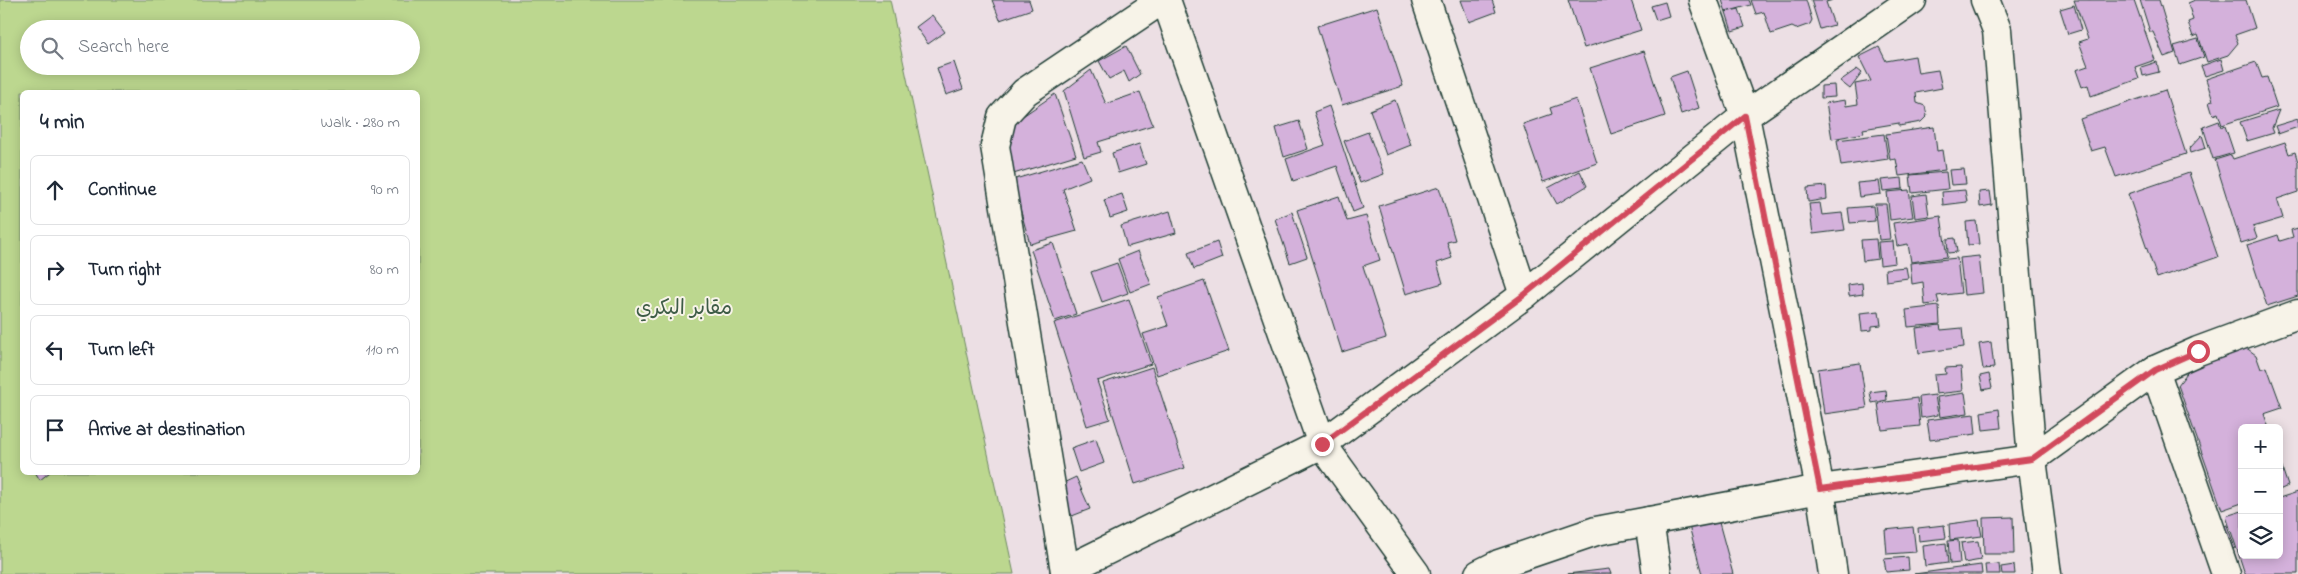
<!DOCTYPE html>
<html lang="en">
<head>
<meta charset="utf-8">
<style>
	:root { --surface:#fff; --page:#f6f6f7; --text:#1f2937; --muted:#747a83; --line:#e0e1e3 }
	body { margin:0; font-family:"Indie Flower","Playpen Sans Arabic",sans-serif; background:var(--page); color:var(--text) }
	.controls { position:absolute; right:15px; bottom:15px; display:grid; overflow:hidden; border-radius:8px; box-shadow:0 2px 12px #0003 }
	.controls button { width:45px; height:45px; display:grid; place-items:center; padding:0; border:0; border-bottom:1px solid var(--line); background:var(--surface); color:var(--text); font:25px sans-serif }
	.stop { position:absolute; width:15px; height:15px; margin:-11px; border:4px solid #d1495b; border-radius:50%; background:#fff }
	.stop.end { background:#d1495b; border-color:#fff; box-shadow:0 1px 5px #0008 }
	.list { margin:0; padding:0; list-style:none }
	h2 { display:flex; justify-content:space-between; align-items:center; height:65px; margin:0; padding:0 20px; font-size:21px }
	h2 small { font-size:16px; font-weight:400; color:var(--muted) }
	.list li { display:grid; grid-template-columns:32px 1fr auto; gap:15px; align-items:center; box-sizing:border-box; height:70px; margin:0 10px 10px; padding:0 10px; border:1px solid var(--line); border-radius:8px }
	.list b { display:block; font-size:19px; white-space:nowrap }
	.list em { font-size:16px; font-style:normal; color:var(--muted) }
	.icon { flex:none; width:28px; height:28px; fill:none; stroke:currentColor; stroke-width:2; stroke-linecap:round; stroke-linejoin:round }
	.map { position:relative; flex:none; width:2298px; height:574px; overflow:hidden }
	.search { position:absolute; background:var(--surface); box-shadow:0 2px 12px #0003; left:20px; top:20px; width:400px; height:55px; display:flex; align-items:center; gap:12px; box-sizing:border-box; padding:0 18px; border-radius:28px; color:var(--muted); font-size:19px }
	.panel { position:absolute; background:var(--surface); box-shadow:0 2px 12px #0003; left:20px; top:90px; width:400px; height:385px; border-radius:8px }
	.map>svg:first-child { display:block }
</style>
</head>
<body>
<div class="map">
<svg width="2298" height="574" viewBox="0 0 2298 574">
	<rect width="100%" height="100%" fill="#ecdfe4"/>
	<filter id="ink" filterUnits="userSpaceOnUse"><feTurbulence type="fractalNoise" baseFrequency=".02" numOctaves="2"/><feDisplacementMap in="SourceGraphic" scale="10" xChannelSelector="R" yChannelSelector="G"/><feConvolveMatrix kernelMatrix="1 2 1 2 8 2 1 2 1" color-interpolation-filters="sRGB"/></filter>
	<g filter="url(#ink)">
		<path fill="#bcd78f" stroke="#6e8a62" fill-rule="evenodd" d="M0 0H890L1014 574H0ZM29 29H411V66H29ZM22 92H418V472H22Z"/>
		<g fill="#d4b1db" stroke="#1f3d34">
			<path d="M992 0H1029L1032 9 1000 20Z"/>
			<path d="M1461 0H1492L1496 12 1469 22Z"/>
			<path d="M1568 0H1631L1641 30 1584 48Z"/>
			<path d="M1722 0H1749L1751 5 1726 12Z"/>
			<path d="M1751 0H1806L1812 20 1810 24 1796 29 1792 27 1771 34 1764 12 1756 14Z"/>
			<path d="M1811 0H1833L1826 2 1834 25 1820 29Z"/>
			<path d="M2074 0H2134L2155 60 2135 67 2139 79 2091 96 2088 85 2082 87 2076 70 2088 66 2079 42 2088 39Z"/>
			<path d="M2140 0H2159L2175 53 2164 57 2153 32H2150Z"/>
			<path d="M2195 0H2246L2255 28 2235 35 2238 43 2228 55 2207 62 2198 35 2193 37 2188 22 2193 20 2188 3Z"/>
			<path d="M1665 2 1669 16 1656 20 1651 6Z"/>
			<path d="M2074 5 2081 30 2068 34 2060 9Z"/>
			<path d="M1377 7 1403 86 1342 105 1317 26Z"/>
			<path d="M1739 9 1745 27 1732 31 1726 12Z"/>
			<path d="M932 15 945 32 928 44 916 27Z"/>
			<path d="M2198 39 2204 57 2180 65 2174 46Z"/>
			<path d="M1126 46 1140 74 1129 82 1124 71 1109 79 1099 61Z"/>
			<path d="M1879 47 1886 61 1915 56 1918 73 1938 70 1942 88 1916 93 1917 103 1925 106 1927 116 1921 122 1899 126V123L1863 129 1864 133 1832 139 1826 103 1845 100 1846 106 1858 104 1855 84 1871 81 1859 57Z"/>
			<path d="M1644 51 1665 116 1611 134 1590 68Z"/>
			<path d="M2221 59 2224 70 2205 76 2201 66Z"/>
			<path d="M954 62 963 89 946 95 937 68Z"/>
			<path d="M2157 62 2159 72 2143 76 2141 67Z"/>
			<path d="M2256 62 2262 78 2267 77 2277 107 2222 125 2218 113 2213 115 2209 102 2213 101 2206 79Z"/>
			<path d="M1857 69 1862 73 1850 89 1840 81Z"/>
			<path d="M1091 70 1106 104 1140 92 1153 125 1098 142 1101 152 1084 157 1064 91Z"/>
			<path d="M1687 71 1699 108 1681 114 1670 77Z"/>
			<path d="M1834 85 1835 97 1821 98V86Z"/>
			<path d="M2165 90 2186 154 2116 177 2105 147 2091 151 2080 119Z"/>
			<path d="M1055 94 1076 155 1010 175 1001 131Z"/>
			<path d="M1576 99 1597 163 1543 182 1523 124 1552 114 1550 108Z"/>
			<path d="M1395 100 1411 145 1386 155 1370 110Z"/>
			<path d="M1329 106 1363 208 1353 212 1337 166 1293 181 1286 159 1325 145 1314 112Z"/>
			<path d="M2279 110 2272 128 2274 133 2247 141 2240 122Z"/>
			<path d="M2298 119V127L2278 134 2275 126Z"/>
			<path d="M1299 121 1308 149 1284 157 1276 128Z"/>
			<path d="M2219 121 2221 127 2225 126 2234 153 2213 159 2203 127Z"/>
			<path d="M1934 127 1937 151 1942 150 1945 170 1899 176 1896 159 1890 160 1886 134Z"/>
			<path d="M1368 132 1384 174 1360 183 1344 141Z"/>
			<path d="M1884 134 1888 159 1841 166 1837 140Z"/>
			<path d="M2202 135 2206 148 2190 153 2189 149Z"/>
			<path d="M2285 142 2289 154 2295 152 2298 162V192L2277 199 2283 218 2253 227 2257 238 2241 243 2215 160 2231 155 2233 159Z"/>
			<path d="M1139 144 1146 164 1118 173 1112 153Z"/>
			<path d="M1082 159 1090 178 1063 189 1077 231 1030 244 1012 180Z"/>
			<path d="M1964 169 1966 184 1951 185 1949 170Z"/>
			<path d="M1580 171 1587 186 1557 204 1548 188Z"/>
			<path d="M1946 172 1948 189 1912 193 1910 175Z"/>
			<path d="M2189 173 2218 257 2157 278 2128 194Z"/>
			<path d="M1902 178 1903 189 1883 191 1881 180Z"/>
			<path d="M1879 181 1881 194 1859 197 1857 183Z"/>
			<path d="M1826 186 1827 199 1808 202 1807 188Z"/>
			<path d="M1439 187 1455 240 1447 242 1452 258 1437 263 1443 283 1406 294 1379 206Z"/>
			<path d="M1909 190 1913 217 1890 220 1887 192Z"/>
			<path d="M1965 190 1967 202 1943 205 1942 192Z"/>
			<path d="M1990 191 1992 205 1980 207 1979 192Z"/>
			<path d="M1122 194 1128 212 1110 218 1104 200Z"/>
			<path d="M1926 194 1929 216 1915 218 1912 196Z"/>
			<path d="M1339 196 1347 221 1366 216 1380 260 1363 266 1386 338 1342 352 1297 210Z"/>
			<path d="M1820 203 1822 215 1842 213 1845 230 1813 234 1809 204Z"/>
			<path d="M1875 204H1886L1890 239 1879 240Z"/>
			<path d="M1873 206 1875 221 1850 223 1848 208Z"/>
			<path d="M1170 211 1176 233 1127 247 1121 226Z"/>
			<path d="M1292 212 1307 257 1290 263 1275 219Z"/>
			<path d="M1941 216 1947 257 1911 262 1908 244 1897 246 1893 223Z"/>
			<path d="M1976 221 1979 244 1968 245 1966 222Z"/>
			<path d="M2298 228V296L2267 306 2247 245 2278 235 2280 241 2293 237 2291 230Z"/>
			<path d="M1955 238 1957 252 1948 253 1947 239Z"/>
			<path d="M1876 239 1878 259 1863 261 1861 240Z"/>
			<path d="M1893 241 1895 263 1880 265 1878 242Z"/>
			<path d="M1217 242 1222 258 1194 269 1188 253Z"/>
			<path d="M1053 243 1076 314 1055 321 1031 250Z"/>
			<path d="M1138 251 1151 284 1130 292 1118 259Z"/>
			<path d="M1979 256 1983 293 1964 295 1960 258Z"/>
			<path d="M1957 258 1961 293 1937 296 1939 303 1925 305 1923 282 1912 284 1910 263Z"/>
			<path d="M1117 263 1128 293 1102 302 1091 272Z"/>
			<path d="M1906 267 1908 278 1886 281 1885 269Z"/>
			<path d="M1204 281 1229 351 1157 375 1143 334 1168 326 1158 297Z"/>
			<path d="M1862 283 1863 294 1849 296 1848 285Z"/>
			<path d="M1129 299 1151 364 1097 381 1110 419 1087 426 1054 323Z"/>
			<path d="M1939 306 1940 324 1908 327 1906 310Z"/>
			<path d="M1879 311 1881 325 1872 326V330L1862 331 1860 313Z"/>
			<path d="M1940 325 1941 330 1962 328 1964 347 1919 353 1916 328Z"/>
			<path d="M1991 342 1994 368 1983 369 1979 344Z"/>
			<path d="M2245 347 2256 355 2261 369 2267 367 2282 408 2264 414 2269 428H2242V503L2222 510 2178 385 2192 366Z"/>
			<path d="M1860 363 1867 408 1824 414 1818 369Z"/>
			<path d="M1152 367 1185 468 1135 484 1103 383Z"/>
			<path d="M1961 367 1963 391 1936 394 1934 375 1946 374 1945 368Z"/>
			<path d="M1989 374 1992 388 1983 390 1980 376Z"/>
			<path d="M1886 390 1887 400 1872 403 1870 392Z"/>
			<path d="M1965 393 1968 413 1940 417 1937 397Z"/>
			<path d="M1935 395 1938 415 1921 418 1919 397Z"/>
			<path d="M1917 398 1920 426 1882 430 1878 403Z"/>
			<path d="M1999 409 2001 428 1983 430 1981 412Z"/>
			<path d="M1974 414 1976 434 1930 440 1927 420Z"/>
			<path d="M1096 439 1104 463 1079 472 1071 448Z"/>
			<path d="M2279 459 2288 486 2279 490Z"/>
			<path d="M35 472H50L40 480Z"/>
			<path d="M1076 477 1090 509 1072 516 1059 485Z"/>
			<path d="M2298 492V574H2245L2226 516 2242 511V555H2279V498Z"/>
			<path d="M2013 517 2014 554H1984L1983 518Z"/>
			<path d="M1718 519 1733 574H1702L1689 526Z"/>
			<path d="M1979 520 1982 536 1950 540 1949 524Z"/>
			<path d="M1944 525 1946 538 1919 541 1918 528Z"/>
			<path d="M2227 525 2235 548 2223 553 2215 530Z"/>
			<path d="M1913 527 1916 552 1887 554 1885 530Z"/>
			<path d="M1958 540 1960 563 1950 564 1948 541Z"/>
			<path d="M1978 541 1981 560 1964 563 1961 543Z"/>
			<path d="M1946 543 1948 563 1925 566 1923 546Z"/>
			<path d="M1908 557 1909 570 1886 572 1884 559Z"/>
			<path d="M1999 564 2000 574H1986L1985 565Z"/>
			<path d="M1981 565 1982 574H1914Z"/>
			<path d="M2014 565 2015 574H2002L2001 567Z"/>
			<path d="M1609 569 1611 574H1567Z"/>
		</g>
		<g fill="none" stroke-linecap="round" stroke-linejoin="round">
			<defs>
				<g id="minor">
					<path d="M1166 0 1322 444 1416 574"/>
					<path d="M1426 0 1524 295"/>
					<path d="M1703 0 1745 116 1820 489 1833 574"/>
					<path d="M1985 0 1997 30 2032 459 2047 574"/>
					<path d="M2155 370 2226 574"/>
					<path d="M1649 521 1657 574"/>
					<path d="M1065 571 995 146 1002 117 1025 92 1162 0"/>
					<path d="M1065 574V571L1322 444 1524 295 1745 116 1912 0"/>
					<path d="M1479 574 1499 564 1596 531 1820 489 2032 459 2155 370 2198 351 2298 314"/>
				</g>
			</defs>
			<use href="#minor" stroke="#1f3d34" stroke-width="31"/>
			<use href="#minor" stroke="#f7f3e8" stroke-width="28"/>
		</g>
	</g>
	<g fill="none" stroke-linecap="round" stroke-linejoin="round" filter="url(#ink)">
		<path stroke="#d1495b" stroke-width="6" d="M1322 444 1524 295 1745 116 1820 489 2032 459 2155 370 2198 351"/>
	</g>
	<g text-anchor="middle" stroke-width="4" stroke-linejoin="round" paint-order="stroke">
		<g font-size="21" fill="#3e5c46" stroke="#f7f3e8">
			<text x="684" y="314">مقابر البكري</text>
		</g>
	</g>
</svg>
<div class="controls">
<button>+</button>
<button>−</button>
<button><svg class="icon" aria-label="layers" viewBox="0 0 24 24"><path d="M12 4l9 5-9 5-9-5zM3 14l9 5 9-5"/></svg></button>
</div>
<div class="stop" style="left:2198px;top:351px"></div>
<div class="stop end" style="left:1322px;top:444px"></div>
<div class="search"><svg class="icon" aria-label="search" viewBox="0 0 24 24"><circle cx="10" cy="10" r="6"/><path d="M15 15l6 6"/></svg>Search here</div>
<section class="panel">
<h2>4 min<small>Walk · 280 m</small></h2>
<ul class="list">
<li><svg class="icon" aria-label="ahead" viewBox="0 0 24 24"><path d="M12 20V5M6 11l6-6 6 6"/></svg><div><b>Continue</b></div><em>90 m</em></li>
<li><svg class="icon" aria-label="right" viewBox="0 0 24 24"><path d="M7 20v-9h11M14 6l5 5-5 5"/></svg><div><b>Turn right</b></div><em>80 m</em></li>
<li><svg class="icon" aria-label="left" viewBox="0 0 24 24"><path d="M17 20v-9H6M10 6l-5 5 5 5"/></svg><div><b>Turn left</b></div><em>110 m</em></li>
<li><svg class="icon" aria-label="arrive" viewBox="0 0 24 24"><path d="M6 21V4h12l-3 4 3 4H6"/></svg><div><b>Arrive at destination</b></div></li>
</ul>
</section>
</div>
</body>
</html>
